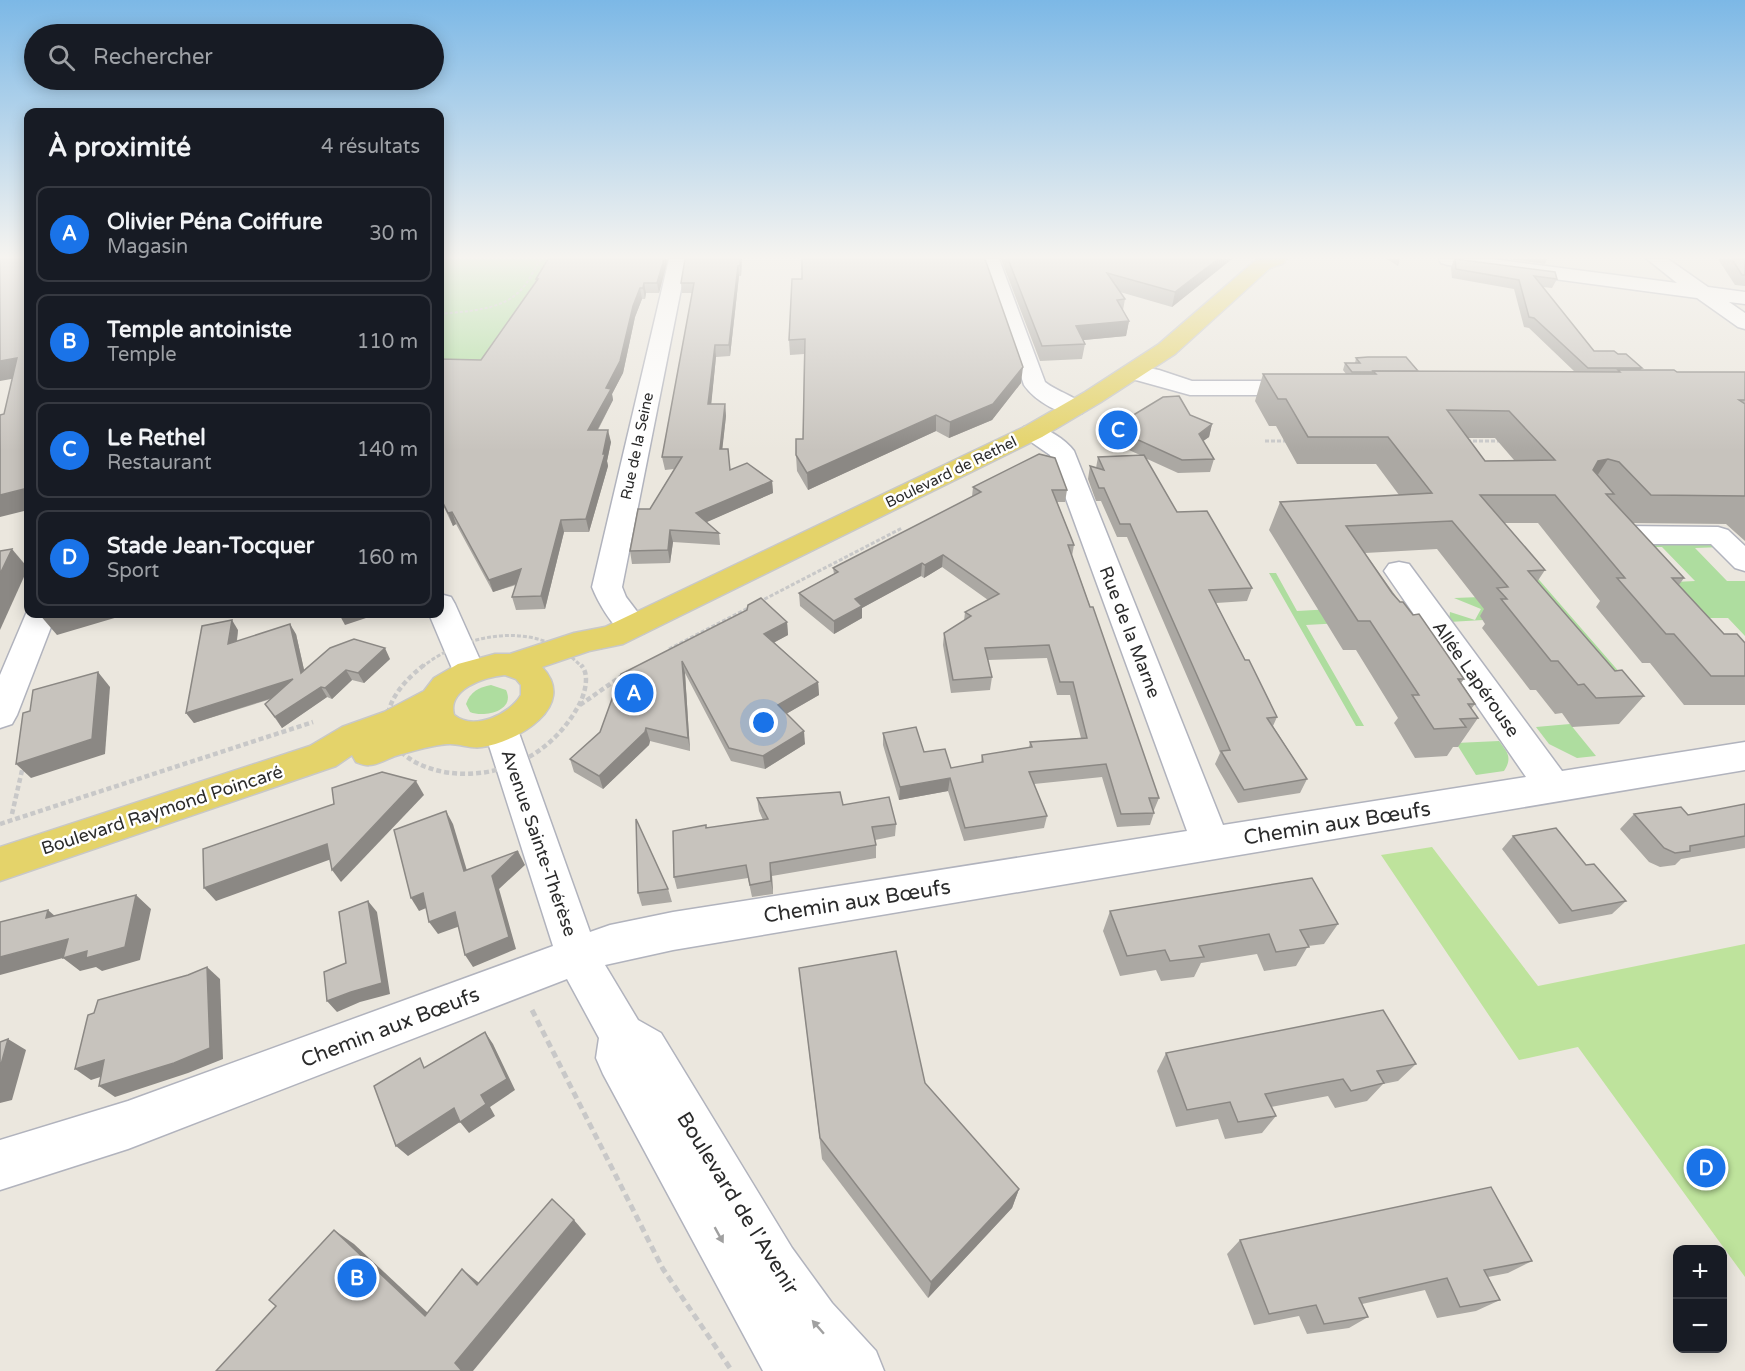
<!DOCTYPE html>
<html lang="fr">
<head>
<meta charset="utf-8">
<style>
	:root { --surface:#171b24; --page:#20242c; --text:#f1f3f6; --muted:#9ea1a6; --line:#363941; --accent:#1a73e8 }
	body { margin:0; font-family:"Varela Round",sans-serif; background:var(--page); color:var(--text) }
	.controls { position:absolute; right:18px; bottom:18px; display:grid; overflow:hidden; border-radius:12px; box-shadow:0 3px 15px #0003 }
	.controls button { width:54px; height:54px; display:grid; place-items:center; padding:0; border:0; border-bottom:2px solid var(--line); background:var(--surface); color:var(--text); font:30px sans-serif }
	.you { position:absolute; left:764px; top:723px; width:21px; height:21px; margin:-15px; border:4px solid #fff; border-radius:50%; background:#1a73e8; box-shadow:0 0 0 9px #1a73e833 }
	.badge { display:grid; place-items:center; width:39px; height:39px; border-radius:50%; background:var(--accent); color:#fff; font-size:20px; font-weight:700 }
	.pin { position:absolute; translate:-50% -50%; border:3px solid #fff; box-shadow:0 2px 6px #0006 }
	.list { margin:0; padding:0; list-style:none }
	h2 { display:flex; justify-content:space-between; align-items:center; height:78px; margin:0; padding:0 24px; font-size:26px }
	h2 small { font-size:20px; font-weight:400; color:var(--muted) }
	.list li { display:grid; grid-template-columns:39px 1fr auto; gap:18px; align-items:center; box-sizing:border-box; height:96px; margin:0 12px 12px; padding:0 12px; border:2px solid var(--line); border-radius:12px }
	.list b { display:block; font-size:22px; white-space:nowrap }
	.list p { margin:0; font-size:20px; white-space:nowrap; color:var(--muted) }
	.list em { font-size:20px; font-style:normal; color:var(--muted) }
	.icon { flex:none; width:33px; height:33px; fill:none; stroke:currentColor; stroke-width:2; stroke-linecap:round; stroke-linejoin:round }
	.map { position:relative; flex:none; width:1745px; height:1371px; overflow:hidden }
	.search { position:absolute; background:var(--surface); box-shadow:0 3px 15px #0003; left:24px; top:24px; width:420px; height:66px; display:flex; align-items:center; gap:15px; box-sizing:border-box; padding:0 21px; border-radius:33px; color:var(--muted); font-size:22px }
	.panel { position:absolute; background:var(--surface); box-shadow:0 3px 15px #0003; left:24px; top:108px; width:420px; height:510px; border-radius:12px }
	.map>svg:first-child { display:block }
</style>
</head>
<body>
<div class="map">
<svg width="1745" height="1371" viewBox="0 0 1745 1371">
	<rect width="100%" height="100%" fill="#ebe7de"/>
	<g fill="#aedd9f">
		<path d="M440 259H558L487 368 440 367Z"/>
		<path d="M1474 505 1641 697 1483 620 1449 622 1450 612 1475 620 1481 609 1454 598 1481 597Z"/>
		<path d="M1638 542 1717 543 1722 547 1695 548 1727 581H1745V636L1728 618H1708L1675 582 1695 581 1662 547H1642Z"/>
		<path d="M1269 573H1276L1297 611 1386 606 1378 621 1306 625 1364 726H1356Z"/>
		<path d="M491 685 506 690C516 711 484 718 470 712L466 704C470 692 479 687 491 685Z"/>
		<path d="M1570 724 1596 756 1577 758 1549 744 1536 727Z"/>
		<path d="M1499 741C1507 752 1513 757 1504 771L1476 775 1456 743Z"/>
	</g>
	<path fill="#bee39c" d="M1432 847 1538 986 1745 944V1277L1578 1047 1519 1060 1381 855Z"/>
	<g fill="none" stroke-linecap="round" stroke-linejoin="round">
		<defs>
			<g id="minor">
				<path d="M669 259H687L622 587 626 597 648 626 644 633C637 635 632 637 625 634 613 629 597 600 592 587Z"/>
				<path d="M981 259H999L1045 382C1057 392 1077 396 1086 408L1082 413C1063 418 1035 401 1024 385Z"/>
				<path d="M1439 259H1492L1677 283 1647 259H1668L1708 287 1745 292V304L1729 302 1745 313V329L1738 327 1697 298 1448 265 1441 263Z"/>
				<path d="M1133 365 1159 370 1192 381H1303L1311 383 1314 388 1311 393 1303 395H1190L1125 377 1122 372 1125 367Z"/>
				<path d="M1033 425C1047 428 1065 439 1074 451L1223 825 1526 777 1384 571 1389 564 1399 562 1409 564 1562 771 1745 742V770L673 950 605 965 638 1020 661 1033 792 1248 832 1303 876 1351 884 1371H763L603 1074 596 1058 599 1038 567 979 128 1149 0 1190V1140L128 1101 553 946 484 730 489 721 501 717 513 721 518 730 590 932 610 925 673 912 1187 831 1050 455 1024 437 1021 432 1024 427Z"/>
				<path d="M1624 526 1718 527 1728 530 1745 546V571L1735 568 1711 544H1647L1654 554 1650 560C1629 566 1621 551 1610 535L1614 529Z"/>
				<path d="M440 594 451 597 455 604 485 671 480 679 469 683 458 679 453 671 429 614H440Z"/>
				<path d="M28 609V614H56L17 715 12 724 0 728V675Z"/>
			</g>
			<path id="major" d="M1286 259 1284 263 1270 268 1175 354 1101 402 1042 437 623 644 589 651 542 667C579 706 517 742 482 747 471 749 461 744 450 744 436 744 409 752 395 756 387 759 377 765 369 765 365 766 359 763 356 762L352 755 336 766 0 881V847L310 746 342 727 384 712 424 691 434 678 458 664 495 654H510L574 633 605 627 1024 427 1085 392 1159 344 1256 260ZM505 675 516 679 521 685V695C509 715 474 731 454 715 447 689 484 677 505 675Z"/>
		</defs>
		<use href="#minor" stroke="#b1b3bd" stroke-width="3"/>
		<use href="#major" stroke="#c8c8c8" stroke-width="3"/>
		<path stroke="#c8c8c8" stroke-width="2" stroke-dasharray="3 2" stroke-linecap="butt" d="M440 314C466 311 500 311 520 291 529 282 534 269 541 259"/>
		<g stroke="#c8c8c8" stroke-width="3" stroke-dasharray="4 2" stroke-linecap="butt">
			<path d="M1265 441H1288"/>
			<path d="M1467 441H1501"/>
			<path d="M759 602 902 528"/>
			<path d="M669 649 750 607"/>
			<path d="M422 667C455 641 504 627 544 641 559 646 571 656 582 667"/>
		</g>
		<g stroke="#c8c8c8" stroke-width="4.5" stroke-dasharray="5 3" stroke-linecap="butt">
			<path d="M424 665C304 759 511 835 580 703 585 693 590 674 581 665"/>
			<path d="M580 705 623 675"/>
			<path d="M12 814 23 766"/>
			<path d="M0 824 313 722"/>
		</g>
		<path stroke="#c8c8c8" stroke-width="5" stroke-dasharray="7 4.5" stroke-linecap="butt" d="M532 1010 663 1269 732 1371"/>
		<use href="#minor" fill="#fff" fill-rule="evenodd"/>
		<use href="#major" fill="#e4d36a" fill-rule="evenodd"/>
	</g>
	<g fill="#aba8a3" fill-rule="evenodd">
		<path d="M668 259 659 293H646L645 299H642L635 317 623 373 612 394 613 400 598 430 611 442 607 461 608 466 589 532H564L545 609 516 610 512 597 516 585 493 592 456 524 453 526 440 499V359L481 360 536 281V279Z"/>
		<path d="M685 259H742L741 276H739L730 356 716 357 711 404H725L726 416 722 449 730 470 772 481 773 493 706 522 719 533 720 545 673 542 670 563 632 564 630 551 650 509 674 469 665 470 662 457 692 293H682L681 283Z"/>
		<path d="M1001 259H1232L1172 307 1120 292 1125 299 1123 310 1129 321 1126 336 1083 340 1085 344 1082 359 1040 361Z"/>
		<path d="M1387 259H1400L1398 266Z"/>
		<path d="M1454 259 1557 279 1552 288 1543 287 1594 351 1618 354 1642 368 1641 370 1677 372H1745V541L1726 524 1633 523 1684 578 1679 585 1724 634 1745 643V705H1684L1650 663H1642L1596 607 1600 601 1538 523H1504L1545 570 1537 582 1615 671 1644 696 1619 724 1572 727 1562 713 1555 714 1536 690H1530L1482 628 1485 624 1480 616 1484 609 1437 549 1365 553 1400 602 1413 615 1464 679 1461 683 1475 704 1471 709 1478 718 1458 747H1453L1447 756 1415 758 1394 723 1398 718 1356 650H1343L1269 530 1280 502 1399 495 1376 464H1297L1276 426H1269L1255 401 1263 374H1346L1343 370 1345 363H1355L1356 358 1418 371 1575 372 1529 328 1524 327 1514 289 1452 278 1451 268ZM1468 438H1495L1514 460 1485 461Z"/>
		<path d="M1510 259H1547L1545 264Z"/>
		<path d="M1718 259H1745V286L1735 285Z"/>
		<path d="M792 279 1021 383 992 420 949 438 936 431 808 490 797 471 796 455 803 439 804 354 790 355 789 340Z"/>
		<path d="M1190 415 1212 424 1209 437 1203 441 1214 459 1210 472 1178 473 1145 458 1177 512 1252 588 1247 601 1216 603 1245 660 1277 717 1273 726 1307 779 1300 793 1238 803 1215 764 1220 753 1127 537H1117L1101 501H1096L1088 479 1090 466 1096 468 1098 457 1140 455 1109 441 1112 428Z"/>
		<path d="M973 487 1067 490 1065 502H1057L1074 545 1072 556 1159 798 1154 810H1153L1154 813 1150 825 1117 827 1102 777 1034 784 1047 816 1044 828 964 841 948 791 899 800 883 745V733L924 752 951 768 981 763 982 755 1029 748 1030 742 1081 738 1070 695H1057L1047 658 988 660 992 677 990 690 951 693 943 645 944 633 964 621 965 612 988 600 942 567 924 578 921 576 862 608V618L834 634 800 606 799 593 834 574 833 568 972 497Z"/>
		<path d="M787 622 788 635 774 642 818 682 819 695 786 714 805 744 765 769 731 761 685 673 690 751 650 741 649 745 603 789 574 772 570 759 600 732 621 674Z"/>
		<path d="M238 630 237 641 296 634 304 670 390 659 364 683 352 680 332 699 327 697 282 728 265 704 271 699 194 723 186 713Z"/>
		<path d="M757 798 843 805 896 824 895 836 875 840 876 845V858L772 876 773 894 752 897 748 878 677 889 674 877 706 828 763 820 759 811Z"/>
		<path d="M1745 804V848L1681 859 1675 865 1660 867 1649 862 1620 829 1634 814 1688 815Z"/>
		<path d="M1513 836 1586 865 1626 901 1612 914 1559 924 1502 849Z"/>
		<path d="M668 889 672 902 642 906 638 893Z"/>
		<path d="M1110 911 1338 924 1324 944 1308 946 1296 966 1264 971 1257 954 1201 963 1194 977 1161 981 1156 970 1120 976 1103 931Z"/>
		<path d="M799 968 925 1083 1019 1189 1012 1208 928 1298 822 1159Z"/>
		<path d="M1166 1053 1416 1064 1398 1081 1383 1084 1367 1101 1335 1108 1328 1096 1271 1107 1276 1116 1262 1133 1225 1139 1218 1119 1176 1127 1157 1071Z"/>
		<path d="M1240 1240 1532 1261 1508 1273 1488 1277 1500 1300 1476 1311 1437 1318 1425 1290 1362 1304 1368 1317 1349 1328 1307 1334 1299 1316 1254 1325 1227 1254Z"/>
	</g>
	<g fill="#8b8884">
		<path d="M664 259H668L659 293 657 283Z"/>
		<path d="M740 259H742L741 276 740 266Z"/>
		<path d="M1218 259H1232L1172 307 1175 292Z"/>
		<path d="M738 266 739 276 730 356 729 345Z"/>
		<path d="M644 283 646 293 645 299 643 288Z"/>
		<path d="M640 288 642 299 635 317 623 373 612 394 613 400 591 442 588 430 606 388 633 306Z"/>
		<path d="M1129 321 1126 336 1074 341 1076 326Z"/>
		<path d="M715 345 716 357 710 416 708 404Z"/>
		<path d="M17 358 28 376 0 381V361Z"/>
		<path d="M1023 367 1021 383 992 420 949 438 950 422Z"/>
		<path d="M725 404 726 416 721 461 720 449Z"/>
		<path d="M936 415V431L808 490 807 473Z"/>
		<path d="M1212 424 1209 437 1196 446 1199 434Z"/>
		<path d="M608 430 611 442 607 461 608 466 589 532 586 519Z"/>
		<path d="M1608 459 1590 487 1581 489 1598 461Z"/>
		<path d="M772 481 773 493 698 526 696 513Z"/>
		<path d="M28 488V510L0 517V495Z"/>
		<path d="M452 512 456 524 453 526 448 513Z"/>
		<path d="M561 520 564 532 545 609 541 596Z"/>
		<path d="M670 530 673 542 670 563 668 550Z"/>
		<path d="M12 549 28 568 0 630V574Z"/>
		<path d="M943 555 942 567 924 578 925 565Z"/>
		<path d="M922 563 921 576 862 608V618L834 634V621L855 599Z"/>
		<path d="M521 569 525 581 493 592 489 580Z"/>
		<path d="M39 614H128L57 635Z"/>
		<path d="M339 614H378L345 625Z"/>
		<path d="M232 620 238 630 235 654 228 644Z"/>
		<path d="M787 622 788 635 766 647 764 634Z"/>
		<path d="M290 624 296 634 307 683 301 673Z"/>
		<path d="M385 648 390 659 364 683 358 673Z"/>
		<path d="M682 661 685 673 690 751 688 738Z"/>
		<path d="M346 670 352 680 332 699 325 688Z"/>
		<path d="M98 672 110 687 105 754 31 778 16 764Z"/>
		<path d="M293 679 300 689 194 723 186 713Z"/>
		<path d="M818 682 819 695 779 718 778 705Z"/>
		<path d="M321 687 327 697 282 728 275 717Z"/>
		<path d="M646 728 650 741 649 745 603 789 599 776Z"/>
		<path d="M804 731 805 744 765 769 763 756Z"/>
		<path d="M950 778 948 791 899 800 900 787Z"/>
		<path d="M416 781 424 795 341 882 332 870Z"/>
		<path d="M446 811 453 824 471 884 464 871Z"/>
		<path d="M327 844 337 857 216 901 204 888Z"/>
		<path d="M518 851 525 865 499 889 516 949 473 967 465 955 492 876Z"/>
		<path d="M770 863 772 876 773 894 771 881Z"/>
		<path d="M423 893 431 906 419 911 411 898Z"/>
		<path d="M136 895 151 909 140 960 102 971 96 967 80 971 63 958Z"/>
		<path d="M368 901 377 912 390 994 360 1002 337 1012 327 1001 351 992Z"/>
		<path d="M48 910 64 924 46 918Z"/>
		<path d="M455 912 463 925 438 934 429 922Z"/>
		<path d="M68 939 85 952 0 975V957Z"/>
		<path d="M207 967 220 979 223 1059 188 1073 115 1097 99 1086Z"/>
		<path d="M485 1032 493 1044 515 1090 490 1107 495 1116 469 1133 460 1122 408 1156 396 1146 454 1108 481 1095Z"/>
		<path d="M8 1039 26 1050 12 1100 0 1103V1068Z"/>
		<path d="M104 1060 119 1071 91 1080 75 1069Z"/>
		<path d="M1019 1189 1012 1208 928 1298 931 1282Z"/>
		<path d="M574 1220 586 1234 473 1371H462L455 1363Z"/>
		<path d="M334 1230 354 1244 443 1327 425 1316Z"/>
		<path d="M462 1269 478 1282 493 1297 477 1285Z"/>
	</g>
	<g fill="#c7c3bd" stroke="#8b8884" stroke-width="1.5" fill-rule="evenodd">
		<path d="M0 259H28V488L0 495V415L4 414 17 358 0 361Z"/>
		<path d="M548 259H664L657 283H644L643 288H640L633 306 620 361 606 388 611 389 588 430H608L603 454H605L586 519 561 520 541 596 512 597 521 569 489 580 452 512 448 513 440 497V359L481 360 538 279H536Z"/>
		<path d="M685 259H740V266H738L729 345H715L708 404H725L720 449H728L730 470 747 463 772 481 696 513 719 533 670 530 668 550 630 551 638 509H650L682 457H662L694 283H681Z"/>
		<path d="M802 259H985L1023 367 993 404 950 422 936 415 807 473 796 455V439H803L805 339 789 340 792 279H802Z"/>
		<path d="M1008 259H1218L1175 292 1107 273 1125 299 1117 300 1129 321 1076 326 1085 344 1042 346Z"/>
		<path d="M1455 259 1555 272 1557 279 1534 276 1594 351H1614L1618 354H1626L1642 368H1588L1534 318 1529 317 1519 280 1456 269Z"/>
		<path d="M1732 259H1745V275H1742Z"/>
		<path d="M1368 357H1406L1418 371H1373V372H1352L1345 363H1360L1356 358Z"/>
		<path d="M1618 370H1674L1677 372H1745V400H1739L1745 404V496L1651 495 1619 462 1608 459 1598 461 1593 470 1614 494H1606L1684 578H1672L1724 634H1737L1745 643V676H1711L1674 634H1666L1617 578H1625L1555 495H1480L1545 570 1528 571 1615 671 1622 670 1644 696 1596 698 1584 684 1578 685 1558 661H1551L1501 599H1507L1497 588 1508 587 1452 521 1346 526 1392 593 1400 602H1403L1413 615 1419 614 1464 679H1458L1475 704H1468L1478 718 1460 719 1466 727 1434 729 1412 695H1419L1370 621H1358L1280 502 1432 493 1388 437H1308L1286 399H1278L1263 374H1376L1373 371 1620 372ZM1447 410 1509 411 1555 460 1485 461Z"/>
		<path d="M1179 396 1190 415 1212 424 1199 434 1214 459 1182 460 1112 428 1163 397Z"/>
		<path d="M1039 454 1055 458 1067 490H1052L1074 545H1068L1090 607H1093L1159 798H1149L1154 813 1121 814 1106 764 1029 772 1047 816 965 828 950 778 900 787 883 733 916 727 924 752 945 749 951 768 983 762 982 755 1032 747 1030 742 1087 738 1073 682H1060L1049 645 985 648 992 677 953 680 944 633 971 616 965 612 999 594 943 555 925 565 922 563 855 599 862 606 834 621 799 593 838 572 833 568 981 492 973 487Z"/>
		<path d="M1144 455 1177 512 1207 511 1252 588 1209 590 1245 660H1249L1277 717 1267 718 1307 779 1244 790 1221 751 1230 750 1130 524H1120L1104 488H1099L1090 466 1104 470 1098 457Z"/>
		<path d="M12 549 0 574V551Z"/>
		<path d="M761 598 787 622 764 634 818 682 778 705 804 731 763 756 729 748 682 661 688 738 646 728 645 732 599 776 570 759 600 732 621 674 747 610 748 605Z"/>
		<path d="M232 620 228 644 290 624 301 673 330 648 354 639 385 648 358 673 346 670 325 688 321 687 275 717 265 704 293 679 186 713 202 626Z"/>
		<path d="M98 672 92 739 16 764 23 713 30 711 33 690Z"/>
		<path d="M382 772 416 781 332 870 327 844 204 888 203 849 334 804 332 788Z"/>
		<path d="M840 792 843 805 889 797 896 824 872 827 876 845 770 863 771 881 750 885 746 865 674 877 673 831 706 825V828L768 819 757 798Z"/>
		<path d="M1745 804V836L1690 846V851L1675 853 1664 848 1634 814 1681 807 1688 815Z"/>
		<path d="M446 811 464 871 518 851 492 876 509 937 465 955 455 912 429 922 423 893 411 898 394 830Z"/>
		<path d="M636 819 668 889 638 893Z"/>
		<path d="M1556 828 1586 865 1594 864 1626 901 1572 911 1513 836Z"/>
		<path d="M1312 878 1338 924 1300 930 1309 947 1276 952 1269 934 1199 946 1204 957 1170 961 1165 950 1127 956 1110 911Z"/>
		<path d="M136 895 125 947 86 958 87 951 63 958 68 939 0 957V922L48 910 46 918Z"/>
		<path d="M368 901 382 983 351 992 327 1001 324 972 346 963 339 912Z"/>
		<path d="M896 951 925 1083 1019 1189 931 1282 820 1138 799 968Z"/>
		<path d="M207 967 210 1048 174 1063 99 1086 104 1060 75 1069 88 1015 94 1013 98 1000 188 975Z"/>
		<path d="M1383 1010 1416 1064 1377 1071 1384 1083 1351 1091 1343 1079 1265 1094 1276 1116 1238 1122 1230 1102 1187 1110 1166 1053Z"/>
		<path d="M485 1032 507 1079 481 1095 486 1104 460 1122 454 1108 396 1146 374 1086 420 1058 424 1068Z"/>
		<path d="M8 1039 0 1068V1042Z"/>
		<path d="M1491 1187 1532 1261 1484 1270 1500 1300 1460 1307 1447 1278 1359 1298 1368 1317 1324 1324 1316 1305 1269 1314 1240 1240Z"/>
		<path d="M552 1199 574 1220 455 1363 462 1371H216L276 1306 269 1300 334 1230 425 1316 462 1269 477 1285Z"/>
	</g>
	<defs><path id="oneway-solid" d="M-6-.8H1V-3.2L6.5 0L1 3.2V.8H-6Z" transform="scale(1.5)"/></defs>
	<g fill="#a0a0a0">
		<use href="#oneway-solid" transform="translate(719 1235) rotate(61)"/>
		<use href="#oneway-solid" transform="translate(818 1327) rotate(-131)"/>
	</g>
	<linearGradient id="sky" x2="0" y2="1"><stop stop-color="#7cb8e6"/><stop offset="0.57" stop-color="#f6f4f0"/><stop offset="1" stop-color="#f6f4f0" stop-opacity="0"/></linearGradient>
	<rect width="1745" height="451" fill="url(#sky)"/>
	<g text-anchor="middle" stroke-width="5" stroke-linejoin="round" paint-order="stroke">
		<g font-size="15" fill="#2b2b2b" stroke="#fff">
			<text transform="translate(637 446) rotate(-78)" y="5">Rue de la Seine</text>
			<text transform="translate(951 472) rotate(-26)" y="5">Boulevard de Rethel</text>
		</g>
		<g font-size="18" fill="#2b2b2b" stroke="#fff">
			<text transform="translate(1130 632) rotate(69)" y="6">Rue de la Marne</text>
			<text transform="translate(1476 679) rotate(55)" y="6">Allée Lapérouse</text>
			<text transform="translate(162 810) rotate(-18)" y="6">Boulevard Raymond Poincaré</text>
			<text transform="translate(539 843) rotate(71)" y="6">Avenue Sainte-Thérèse</text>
		</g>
		<g font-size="21" fill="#2b2b2b" stroke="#fff">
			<text transform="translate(1337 823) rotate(-9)" y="7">Chemin aux Bœufs</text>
			<text transform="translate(857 901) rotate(-9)" y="7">Chemin aux Bœufs</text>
			<text transform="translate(390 1027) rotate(-21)" y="7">Chemin aux Bœufs</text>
			<text transform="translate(738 1203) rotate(58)" y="7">Boulevard de l'Avenir</text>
		</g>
	</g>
</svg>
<div class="controls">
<button>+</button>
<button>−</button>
</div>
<div class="you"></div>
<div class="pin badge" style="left:634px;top:693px">A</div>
<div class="pin badge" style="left:357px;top:1278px">B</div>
<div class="pin badge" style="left:1118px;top:430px">C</div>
<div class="pin badge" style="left:1706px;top:1168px">D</div>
<div class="search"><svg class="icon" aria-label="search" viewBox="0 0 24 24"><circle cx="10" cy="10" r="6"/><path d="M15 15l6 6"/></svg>Rechercher</div>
<section class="panel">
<h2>À proximité<small>4 résultats</small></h2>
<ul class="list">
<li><span class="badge">A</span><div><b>Olivier Péna Coiffure</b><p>Magasin</p></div><em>30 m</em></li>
<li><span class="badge">B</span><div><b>Temple antoiniste</b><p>Temple</p></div><em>110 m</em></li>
<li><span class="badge">C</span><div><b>Le Rethel</b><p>Restaurant</p></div><em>140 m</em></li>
<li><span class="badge">D</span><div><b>Stade Jean-Tocquer</b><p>Sport</p></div><em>160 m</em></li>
</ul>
</section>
</div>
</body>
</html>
